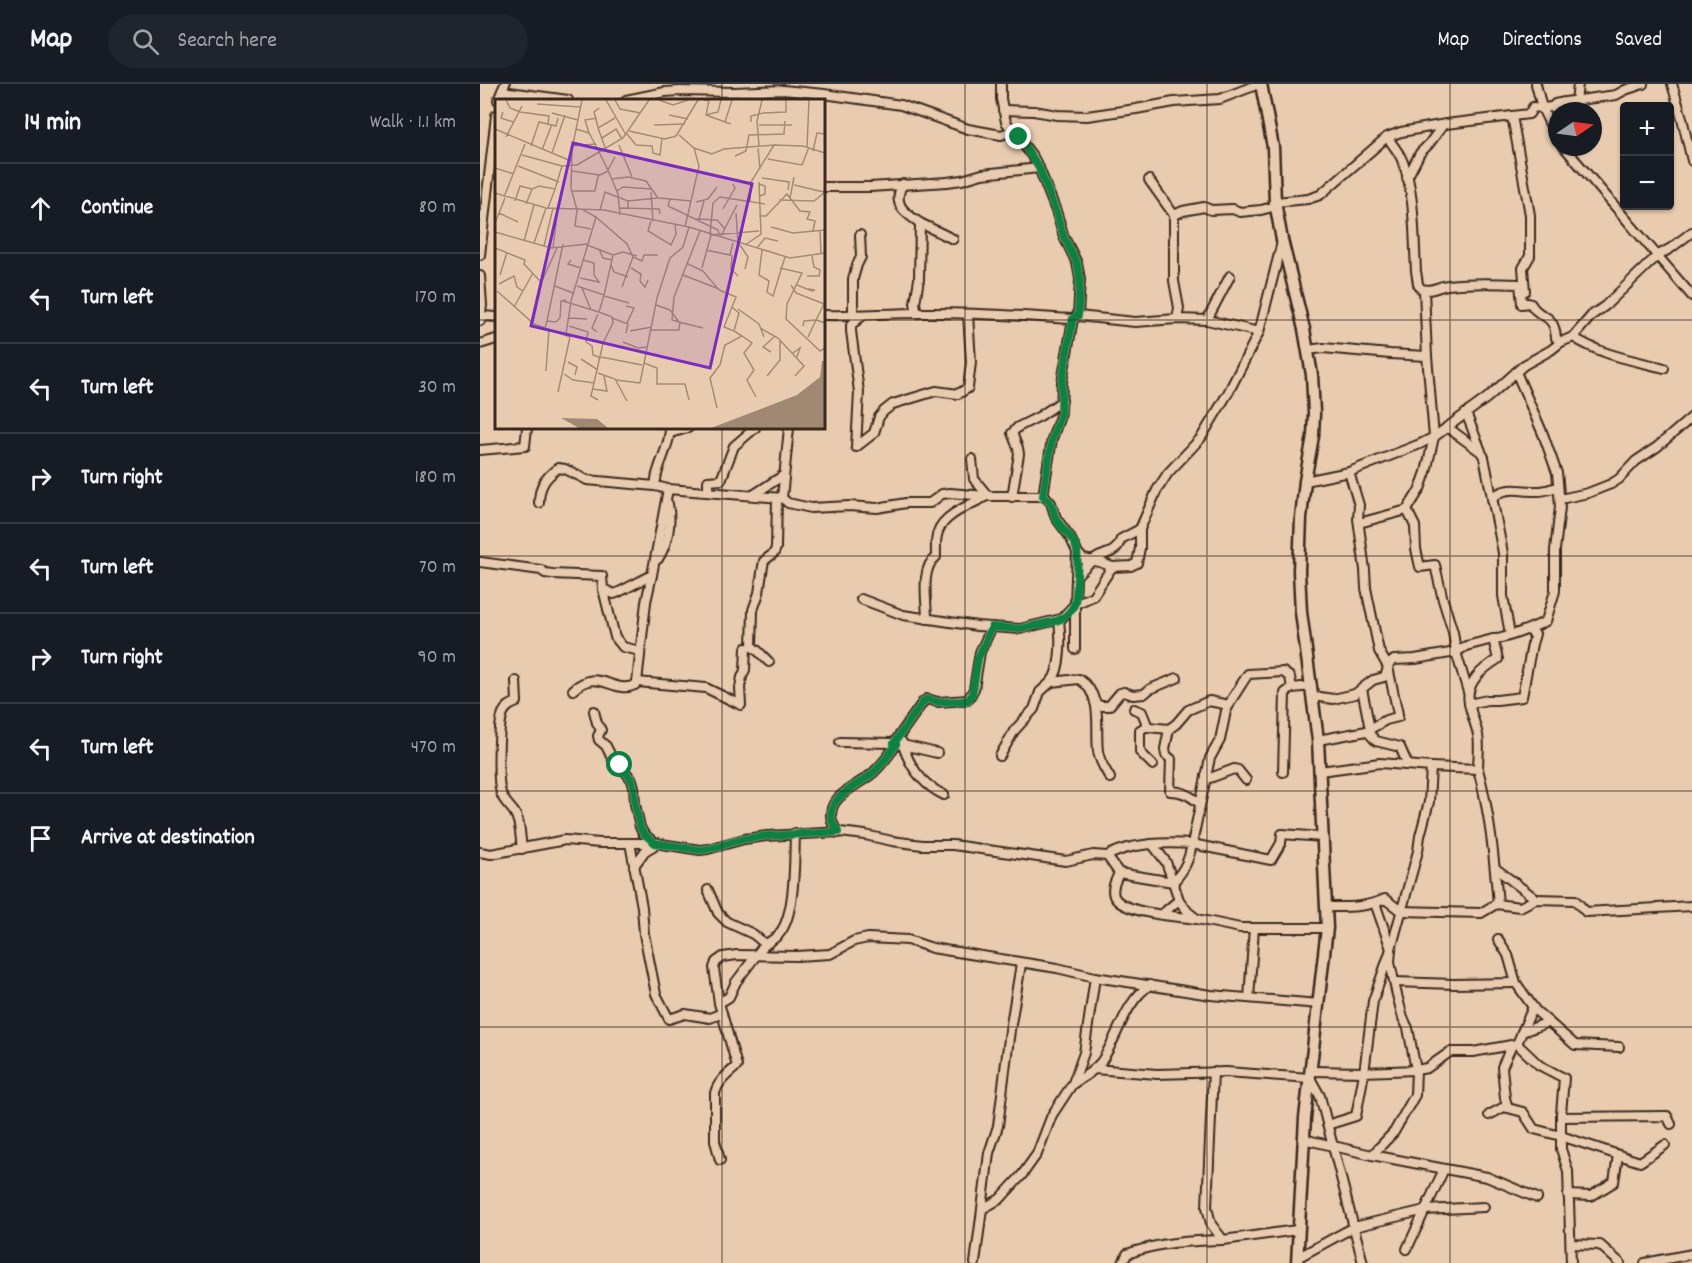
<!DOCTYPE html>
<html lang="en">
<head>
<meta charset="utf-8">
<style>
	:root { --surface:#171b24; --page:#20242c; --text:#f1f3f6; --muted:#9ea1a6; --line:#363941 }
	body { margin:0; font-family:Dekko,sans-serif; background:var(--page); color:var(--text) }
	.controls { position:absolute; right:18px; top:18px; display:grid; overflow:hidden; border-radius:6px; box-shadow:0 2px 4px #0004 }
	.controls button { width:54px; height:54px; display:grid; place-items:center; padding:0; border:0; border-bottom:2px solid var(--line); background:var(--surface); color:var(--text); font:30px sans-serif }
	.compass { position:absolute; left:1068px; top:18px; width:54px; height:54px; border-radius:50%; background:var(--surface); box-shadow:0 2px 4px #0004; rotate:77deg }
	.stop { position:absolute; width:18px; height:18px; margin:-14px; border:4px solid #0b8043; border-radius:50%; background:#fff }
	.stop.end { background:#0b8043; border-color:#fff; box-shadow:0 2px 6px #0008 }
	.list { margin:0; padding:0; list-style:none }
	h2 { display:flex; justify-content:space-between; align-items:center; height:78px; margin:0; padding:0 24px; font-size:26px }
	h2 small { font-size:20px; font-weight:400; color:var(--muted) }
	.list li { display:grid; grid-template-columns:39px 1fr auto; gap:18px; align-items:center; box-sizing:border-box; height:90px; padding:0 24px; border-top:2px solid var(--line) }
	.list b { display:block; font-size:22px; white-space:nowrap }
	.list em { font-size:20px; font-style:normal; color:var(--muted) }
	.icon { flex:none; width:33px; height:33px; fill:none; stroke:currentColor; stroke-width:2; stroke-linecap:round; stroke-linejoin:round }
	.map { position:relative; flex:none; width:1212px; height:1179px; overflow:hidden }
	header { display:flex; align-items:center; gap:36px; box-sizing:border-box; height:84px; padding:0 30px; background:var(--surface); border-bottom:2px solid var(--line) }
	header strong { font-size:28px }
	nav { display:flex; gap:33px; margin-inline-start:auto; font-size:21px }
	.search { width:420px; height:54px; background:var(--page); display:flex; align-items:center; gap:15px; box-sizing:border-box; padding:0 21px; border-radius:33px; color:var(--muted); font-size:22px }
	main { display:flex }
	aside { flex:1; background:var(--surface) }
	.map>svg:first-child { display:block }
</style>
</head>
<body>
<header>
<strong>Map</strong>
<div class="search"><svg class="icon" aria-label="search" viewBox="0 0 24 24"><circle cx="10" cy="10" r="6"/><path d="M15 15l6 6"/></svg>Search here</div>
<nav><a>Map</a><a>Directions</a><a>Saved</a></nav>
</header>
<main>
<aside>
<h2>14 min<small>Walk · 1.1 km</small></h2>
<ul class="list">
<li><svg class="icon" aria-label="ahead" viewBox="0 0 24 24"><path d="M12 20V5M6 11l6-6 6 6"/></svg><div><b>Continue</b></div><em>80 m</em></li>
<li><svg class="icon" aria-label="left" viewBox="0 0 24 24"><path d="M17 20v-9H6M10 6l-5 5 5 5"/></svg><div><b>Turn left</b></div><em>170 m</em></li>
<li><svg class="icon" aria-label="left" viewBox="0 0 24 24"><path d="M17 20v-9H6M10 6l-5 5 5 5"/></svg><div><b>Turn left</b></div><em>30 m</em></li>
<li><svg class="icon" aria-label="right" viewBox="0 0 24 24"><path d="M7 20v-9h11M14 6l5 5-5 5"/></svg><div><b>Turn right</b></div><em>180 m</em></li>
<li><svg class="icon" aria-label="left" viewBox="0 0 24 24"><path d="M17 20v-9H6M10 6l-5 5 5 5"/></svg><div><b>Turn left</b></div><em>70 m</em></li>
<li><svg class="icon" aria-label="right" viewBox="0 0 24 24"><path d="M7 20v-9h11M14 6l5 5-5 5"/></svg><div><b>Turn right</b></div><em>90 m</em></li>
<li><svg class="icon" aria-label="left" viewBox="0 0 24 24"><path d="M17 20v-9H6M10 6l-5 5 5 5"/></svg><div><b>Turn left</b></div><em>470 m</em></li>
<li><svg class="icon" aria-label="arrive" viewBox="0 0 24 24"><path d="M6 21V4h12l-3 4 3 4H6"/></svg><div><b>Arrive at destination</b></div></li>
</ul>
</aside>
<div class="map">
<svg width="1212" height="1179" viewBox="0 0 1212 1179">
	<rect width="100%" height="100%" fill="#e9ccb0"/>
	<filter id="ink" filterUnits="userSpaceOnUse"><feTurbulence type="fractalNoise" baseFrequency=".0167" numOctaves="2"/><feDisplacementMap in="SourceGraphic" scale="12" xChannelSelector="R" yChannelSelector="G"/><feConvolveMatrix kernelMatrix="1 2 1 2 8 2 1 2 1" color-interpolation-filters="sRGB"/></filter>
	<g filter="url(#ink)">
		<g fill="none" stroke-linecap="round" stroke-linejoin="round">
			<defs>
				<g id="street">
					<path d="M521 0V15L526 38 553 73 559 84 576 127 584 153 597 179 600 195 598 232"/>
					<path d="M1056 0 1062 24 1077 55"/>
					<path d="M1192 0 1202 34 1212 77"/>
					<path d="M22 7 88 16"/>
					<path d="M18 16 25 0"/>
					<path d="M146 16 185 8 200 7 254 8 303 6 344 10 421 21 488 45 521 51 527 49 531 46"/>
					<path d="M1096 18 1098 0"/>
					<path d="M523 26 554 27 577 31 607 32 656 25 694 18 740 15 779 0"/>
					<path d="M1032 32 1050 131V172L1043 184 1045 207"/>
					<path d="M907 53C912 60 919 68 922 76 935 105 934 154 936 187L938 200 940 204C950 209 958 202 968 201 992 198 1016 199 1040 200L1042 220 1048 219 1051 220C1059 236 1074 227 1076 254L1081 258"/>
					<path d="M1084 63 1212 212"/>
					<path d="M927 94 940 69 949 60 963 41"/>
					<path d="M669 96 694 131"/>
					<path d="M423 100C411 120 425 129 440 139"/>
					<path d="M344 103H390L467 98 482 96 502 90 559 84"/>
					<path d="M795 118 828 115 840 111 907 53 921 48 966 40 1049 30 1053 23 1062 24 1072 23 1075 20 1085 18 1136 11 1145 6 1163 0"/>
					<path d="M0 171 16 31"/>
					<path d="M0 192 2 221 0 237"/>
					<path d="M944 206 947 272"/>
					<path d="M437 229 435 219 439 195 440 139 473 155"/>
					<path d="M344 231C376 232 408 229 441 229 491 228 542 232 593 235L598 232 655 238 697 235 727 236 779 248 802 158"/>
					<path d="M2 232 16 233"/>
					<path d="M373 232V195L377 181 381 173 380 151"/>
					<path d="M382 232 371 241V247L379 308 376 363 394 349 399 333 404 327 413 320 456 307 478 310 488 304 491 278 488 230"/>
					<path d="M697 235 699 224 694 197V131L703 127 724 123 731 126 753 125 760 128 781 126 796 122"/>
					<path d="M727 236 750 192"/>
					<path d="M1093 253 1112 231 1125 222 1177 172 1191 164 1212 148"/>
					<path d="M0 260 16 255"/>
					<path d="M828 266 843 264 910 270 947 272 954 353 946 388 940 405 927 426"/>
					<path d="M986 329 1001 367"/>
					<path d="M967 343 1001 368 1004 373 1023 469V512L1030 550"/>
					<path d="M190 349 208 344"/>
					<path d="M0 366 45 362 47 344"/>
					<path d="M492 375 494 395 508 412"/>
					<path d="M869 388 879 421 878 435 885 486 886 504 899 567 908 583 918 630V633L906 636 890 645"/>
					<path d="M825 397 869 388 940 360 954 353 1007 314 1044 281 1071 266 1081 258 1093 253C1121 271 1152 276 1184 284"/>
					<path d="M188 405 175 402C176 397 176 392 178 387 182 373 190 359 190 344"/>
					<path d="M228 408V397L241 396 254 362 275 344"/>
					<path d="M273 411 304 391"/>
					<path d="M563 412 572 355 581 329 582 298 593 235"/>
					<path d="M532 413 539 370 538 364 532 349 538 343 560 332 582 317"/>
					<path d="M302 414 308 419 331 424 369 422 397 424 426 419H450L462 410 470 409 506 412H565L571 419 576 434 590 453 597 468 595 520V565"/>
					<path d="M1012 415C1025 400 1042 408 1059 407 1065 407 1072 404 1078 403"/>
					<path d="M1080 415 1108 409 1131 400 1139 395 1156 377 1177 363 1212 333"/>
					<path d="M59 419C59 402 65 394 78 384L85 385 107 396 175 402"/>
					<path d="M879 439 927 426 935 442 936 465 940 483 955 481 963 516 973 548 976 568 988 608"/>
					<path d="M597 468 603 475 620 478 632 483"/>
					<path d="M178 475C188 459 192 439 188 420"/>
					<path d="M0 478 61 486 65 489 72 490 122 492 123 505 134 510 139 508 172 491 188 405 302 414 309 344"/>
					<path d="M596 492C602 486 607 480 615 475 627 467 635 472 641 455L660 445"/>
					<path d="M123 505 135 553 143 563 160 567"/>
					<path d="M381 515 423 531 497 542 540 545 581 535 595 520 613 512 632 483 651 482 657 479 660 464V445L677 406 688 389 721 354 748 309 779 248"/>
					<path d="M447 535C447 517 440 484 456 473 456 465 455 456 458 448 463 431 490 421 505 413"/>
					<path d="M579 536C581 553 582 585 571 598L599 595C624 611 615 643 618 667 619 677 625 685 630 694"/>
					<path d="M289 578 277 566 272 563 273 526 279 509 283 482 284 477 294 469 296 464 297 414"/>
					<path d="M36 597 37 618C30 621 26 623 23 629 18 642 17 696 21 709 23 717 30 722 34 728 41 738 40 753 42 765"/>
					<path d="M157 598 226 604 261 621 260 604 262 593 265 586 266 564"/>
					<path d="M832 602 812 604 810 593 803 588 768 590 752 615 746 627 740 656 730 674 712 760 791 776 801 759 802 750 843 753"/>
					<path d="M882 605 890 645 889 648"/>
					<path d="M93 606C119 582 132 611 155 601L157 598 166 518 172 491"/>
					<path d="M833 612 853 615 875 610 893 596 904 593 906 590 909 580 914 576 935 575 976 568 986 562 1013 555"/>
					<path d="M615 618 620 622H629L640 609 644 608 653 611 664 610 670 605 697 594"/>
					<path d="M989 620 1007 616H1017L1042 613 1052 560 1055 550 1048 546"/>
					<path d="M654 625 662 628 668 643 689 645 696 640 708 626 729 617 749 621"/>
					<path d="M114 627 117 639 121 646 118 652 119 656 126 662 132 674 140 681 152 696 154 703 155 720 160 743 163 749 175 759"/>
					<path d="M667 642 660 646V668L673 681"/>
					<path d="M689 645 685 665 686 671 691 675 690 707C703 707 711 712 720 720"/>
					<path d="M838 656 887 647 896 657 920 663 928 681"/>
					<path d="M360 658 414 659"/>
					<path d="M422 658C429 682 441 700 464 711"/>
					<path d="M457 669 414 659 443 618 447 615 458 618 488 616 494 605 500 568 512 543"/>
					<path d="M520 672 534 647 554 625 560 608 571 598"/>
					<path d="M998 685C1010 729 1014 774 1018 820"/>
					<path d="M840 687 900 679 951 683"/>
					<path d="M803 688 805 609 812 604"/>
					<path d="M726 691 730 694 754 685 758 686 766 696"/>
					<path d="M358 749C335 716 374 705 393 689 402 680 410 671 416 660"/>
					<path d="M150 759 162 823 164 850 176 910 189 935 205 930 230 934 242 929"/>
					<path d="M673 761 686 778 693 798"/>
					<path d="M0 768 11 770 85 756 120 759H175L220 766 228 765 264 755 287 752 360 748 385 751 412 757 442 761H473L586 777 613 771 627 772 639 789 693 798 699 816 708 828 717 835 760 844H847"/>
					<path d="M627 772C652 758 685 758 712 760 709 776 704 787 693 798"/>
					<path d="M154 782 165 767 178 759"/>
					<path d="M1015 784 1056 815"/>
					<path d="M639 789C636 796 631 804 634 812 642 830 698 832 716 835"/>
					<path d="M228 806 238 829 247 838 273 850 285 860"/>
					<path d="M846 823C867 823 885 824 905 815L921 827 1001 829 1016 820 1040 823 1056 815 1095 816 1106 828 1212 822"/>
					<path d="M682 830 699 816"/>
					<path d="M1018 855 1028 871 1036 899 1055 926 1095 961 1139 963"/>
					<path d="M915 898 974 900 1036 899"/>
					<path d="M769 914 774 844"/>
					<path d="M239 919 234 884 236 878 243 873 257 871 317 872 350 870 374 857 388 854 428 856 452 864 577 884 615 893 731 911 839 920"/>
					<path d="M1042 948 1053 923"/>
					<path d="M1037 960 1042 948 1069 938"/>
					<path d="M614 985 677 990 746 988 830 994 840 1012 883 1179"/>
					<path d="M831 987 884 988 936 986 947 984 970 968H993L1037 960 1059 981 1084 994 1081 1030V1065L1088 1087 1091 1179"/>
					<path d="M733 988 727 1123 731 1140 743 1156 817 1146"/>
					<path d="M594 999C604 993 614 987 621 978 638 954 644 918 670 901"/>
					<path d="M1028 1024 1025 1014 1022 983 1032 961"/>
					<path d="M1009 1031 1024 1023 1043 1028 1054 1045 1081 1052 1160 1078 1185 1061"/>
					<path d="M1081 1033 1187 1032 1191 1040"/>
					<path d="M847 1041 876 1032 884 989 893 917 911 865 938 767 940 752 949 718 951 683 998 685C998 674 1000 662 998 651 996 641 991 630 989 619 985 599 1002 585 1018 575L1013 555C1023 556 1057 542 1066 537L1075 507V466L1080 423 1078 398 1077 389 1063 350 1036 288"/>
					<path d="M823 1055 892 1071 1007 1093 1057 1114"/>
					<path d="M892 1071 914 1048 935 1011 936 986 928 944 923 934 916 907 910 878 911 865 895 819"/>
					<path d="M240 1076 235 1057V1009C238 997 248 990 257 982L239 919 249 913 256 898 281 865C286 859 294 856 299 850 316 831 314 775 315 749"/>
					<path d="M1088 1111 1111 1112 1134 1098 1138 1071"/>
					<path d="M502 1125 509 1069 518 1042 530 946 541 880"/>
					<path d="M1091 1160 1120 1161 1140 1179"/>
					<path d="M927 1165 964 1085"/>
					<path d="M817 1174 874 1143 945 1126 1004 1123"/>
					<path d="M495 1179 502 1125 520 1115 542 1091 557 1070 572 1031 593 999 604 969 615 893"/>
					<path d="M643 1179 647 1170C681 1158 708 1157 743 1156"/>
					<path d="M1165 1179 1212 1170"/>
				</g>
				<path id="secondary" d="M781 0 793 63 795 118 802 156 824 245 832 291 834 329 833 352 825 397 821 434 819 487 821 528 838 656 847 844 825 1034 817 1179"/>
			</defs>
			<use href="#street" stroke="#3b2a1e" stroke-width="12"/>
			<use href="#secondary" stroke="#3b2a1e" stroke-width="15"/>
			<use href="#street" stroke="#e9ccb0" stroke-width="8"/>
			<use href="#secondary" stroke="#e9ccb0" stroke-width="10"/>
		</g>
	</g>
	<g fill="none" stroke-linecap="round" stroke-linejoin="round" filter="url(#ink)">
		<path stroke="#0b8043" stroke-width="8" d="M140 681 152 696 154 703 155 720 160 743 163 749 175 759 220 766 228 765 264 755 287 752 358 748C335 717 374 705 393 689 402 680 410 671 416 660L414 659 443 618 447 615 458 618 482 617 488 616 492 611 498 574 512 543 540 545 576 537C584 535 593 526 595 518 597 509 598 474 597 466 594 453 582 446 576 435 572 426 573 416 563 412L572 355 581 329 582 298 593 234 598 232 600 195 597 179 584 153 576 128 559 84 539 53"/>
	</g>
	<path fill="none" stroke="#3b2a1e" stroke-width="1.5" stroke-opacity="0.55" d="M242 0V16M485 0V1179M727 0V1179M970 0V1179M0 236H16M344 236H1212M242 344V1179M0 472H1212M0 707H1212M0 943H1212"/>
	<g transform="translate(15 15)">
		<rect width="330" height="330" fill="#e9ccb0"/>
		<path d="M327 262H330V329H216L302 296 325 278ZM66 319 102 320 113 329H84Z" fill="#a08873"/>
		<path fill="none" stroke="#a38b76" stroke-width="1.5" d="M11 1 15 9 25 13 54 17 53 25M111 1 131 36M120 1 125 10 146 14M164 1 178 6 193 1M209 1 214 2 211 16 230 23M42 5 85 8M8 13 6 19 18 23M57 14 83 21M174 16 193 20M211 16 223 13 226 1M256 23V17L268 14 291 13V1M236 25 230 23 237 1M159 26 190 25M264 26H297M103 28 99 13 104 9M0 30 76 62M81 30 94 34 100 45M134 32 170 40 181 37 203 1M94 34 90 21 102 19M132 35 141 46 157 47 158 54 165 56 167 39M184 36 199 49 217 55 229 50 279 46 256 83 255 103M11 38 27 7M107 39 121 30 127 40M124 46 137 78M279 46 308 47 330 54M36 47 44 23 61 27 63 19M77 47 100 45 113 71M264 47 262 22 267 1M312 48 314 1M263 49 265 70M47 51 57 25M111 51 103 29 120 19M318 52 322 34 330 35M57 54 70 16M27 56 67 67M240 57 251 52 254 36 289 35 290 22M120 58 113 71 123 95 125 116M273 60 307 66 314 48M23 67 64 83M0 69 19 75M77 72 105 76M267 79 294 83 293 91M116 80 133 78 151 82 163 99 175 100 173 107 223 131 224 135M264 85 270 87V95L265 97M299 86 329 93 330 87M76 92H100L103 77 113 72M122 92 128 88 156 90M156 93 158 122M0 94 51 109 109 111 194 128 295 159 330 154M9 98 30 45M295 99 299 78M175 100 196 102M284 101 319 102 330 93M20 102 25 87 37 90M201 103 213 100 222 88M31 105 37 90 44 87 60 90 67 67 82 66 128 39 154 1M53 109 60 90M125 109 164 110 165 115M133 109V102L162 99M228 110 240 89 238 85M82 111 76 89 77 50 87 1M82 111 80 127 96 130M105 111 110 93 133 102M4 114 23 123M241 114 243 145M264 117H271L292 95 305 112 315 113 312 120 320 122 318 132M101 118 132 145 138 158 127 188M201 120 222 121 230 130M204 120 209 102M156 122 153 132 176 146 181 135 180 126M0 124 10 99M190 128 204 67 199 49M276 128 298 134 330 131M325 132 326 155M0 133 56 149 92 145M215 136 218 104 225 98 270 105M226 137 242 106M29 142 39 106M39 144 51 109M92 146 118 156M245 146 253 158 250 170M250 146 266 135 264 83M49 147 58 109M0 149 30 161 29 165 45 182M58 149 63 109M262 149 270 139 283 142M104 150 108 159 117 161M211 151 235 156 238 144M267 151 264 176 274 182 272 193 278 197 290 158M237 156 236 170 243 177M138 158 147 162 149 156H163M76 161 73 165 86 169M193 165 208 172 224 191 241 198 237 208 244 214 239 232 247 237 230 246 225 266 215 279 222 309M116 166 119 173 133 178M136 169 146 175 145 182 150 188 153 181M207 169 216 136 264 132M285 169 307 174 292 205 291 220 325 252 330 249M5 176 12 153M188 176 224 190M312 177H324L325 171 319 168 317 157M85 179 104 183 99 176V164L88 161M4 185 19 177 22 188 28 192M296 186 301 194 329 205 321 221 309 222 308 227M302 186 317 192 320 191 313 190M60 187 78 194M82 187 109 196 104 213 117 218 118 224 108 244 96 297 103 301M87 189 96 211M2 192 39 225 75 238 63 293M109 196 118 156 128 153 142 157M109 197 134 204M68 202 104 213M161 206 175 211 184 223 208 229M131 207 139 209 132 224M19 208 38 174M237 208 229 228 239 232M243 210 264 225 269 238M74 219 92 220M117 219 133 225 131 234M52 222 68 145M184 223 177 221 179 198 205 132M38 224 47 182 62 149M74 227 93 233 91 243 97 247 98 256 106 259M50 229 52 222 61 223 65 219 66 202 71 201M265 229 283 239 309 267 300 277M156 231H184L185 223M135 232 157 228M102 233 97 229 103 215M71 235 76 202 101 118 88 111M247 237 257 244 249 254 259 271 252 281 261 298M313 238 321 221 330 224M128 243 143 249 153 248M276 253 268 248 280 237M298 254 305 249 302 258M106 258 147 266M86 260 103 271M73 263 82 268 80 276M149 264 162 269V285H190L194 301M51 272 54 230M103 274 120 280 132 302M69 275 78 281 99 284M272 277 285 261V242M121 281 145 284M145 284 162 199 175 159 188 148 194 128M98 290 112 292 109 277"/>
		<path fill="#7b2cbf" fill-opacity="0.15" stroke="#7b2cbf" stroke-width="3" d="M78 44 257 85 215 269 36 227Z"/>
		<rect width="330" height="330" fill="none" stroke="#3b2a1e" stroke-width="3"/>
	</g>
</svg>
<div class="controls">
<button>+</button>
<button>−</button>
</div>
<svg class="compass" viewBox="-18 -18 36 36"><path d="M0-13l5 13h-10z" fill="#e53935"/><path d="M0 13l5-13h-10z" fill="#9ea1a6"/></svg>
<div class="stop" style="left:140px;top:681px"></div>
<div class="stop end" style="left:539px;top:53px"></div>
</div>
</main>
</body>
</html>
